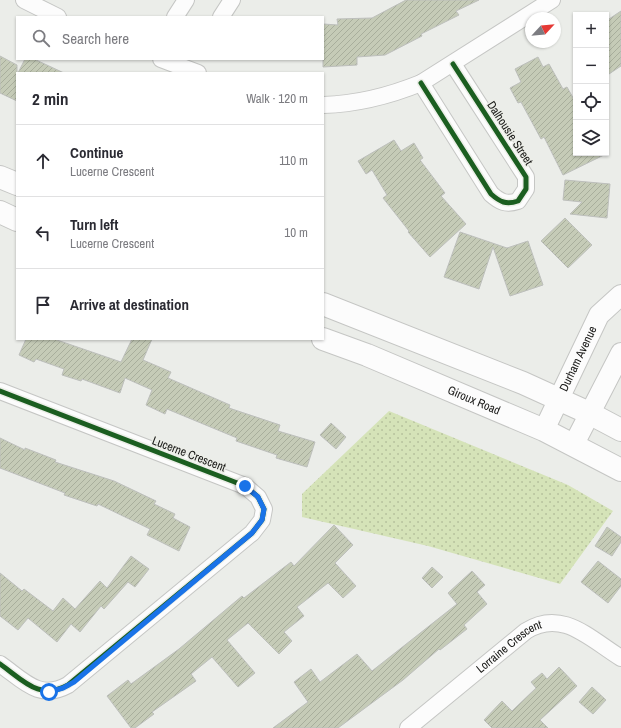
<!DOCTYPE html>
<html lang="en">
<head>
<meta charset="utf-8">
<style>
	:root { --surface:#fff; --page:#f2f2f3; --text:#2b2b33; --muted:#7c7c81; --line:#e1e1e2 }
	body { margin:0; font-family:"Archivo Narrow",sans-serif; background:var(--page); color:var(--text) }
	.controls { position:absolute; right:12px; top:12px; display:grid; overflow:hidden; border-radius:0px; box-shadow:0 1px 3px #0004 }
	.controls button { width:36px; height:36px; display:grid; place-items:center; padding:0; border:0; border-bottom:1px solid var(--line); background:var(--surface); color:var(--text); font:20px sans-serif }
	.compass { position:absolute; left:525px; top:12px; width:36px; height:36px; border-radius:50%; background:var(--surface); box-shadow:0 1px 3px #0004; rotate:64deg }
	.stop { position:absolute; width:12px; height:12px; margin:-9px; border:3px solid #1a73e8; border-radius:50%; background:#fff }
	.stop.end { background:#1a73e8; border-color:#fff; box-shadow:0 1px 4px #0008 }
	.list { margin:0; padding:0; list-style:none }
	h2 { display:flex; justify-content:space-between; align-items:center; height:52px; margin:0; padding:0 16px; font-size:17px }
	h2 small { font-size:13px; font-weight:400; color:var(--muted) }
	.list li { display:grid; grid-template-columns:26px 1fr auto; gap:12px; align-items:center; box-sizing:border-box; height:72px; padding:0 16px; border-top:1px solid var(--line) }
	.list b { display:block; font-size:15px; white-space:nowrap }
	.list p { margin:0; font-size:13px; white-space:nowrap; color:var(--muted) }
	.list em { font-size:13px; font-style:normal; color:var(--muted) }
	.icon { flex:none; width:22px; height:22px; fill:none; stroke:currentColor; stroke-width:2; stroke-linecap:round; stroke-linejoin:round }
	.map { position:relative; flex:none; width:621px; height:728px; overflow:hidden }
	.search { position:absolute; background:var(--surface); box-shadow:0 1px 3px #0004; left:16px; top:16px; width:308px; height:44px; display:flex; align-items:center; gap:10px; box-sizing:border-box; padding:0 14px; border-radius:0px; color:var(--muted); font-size:15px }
	.panel { position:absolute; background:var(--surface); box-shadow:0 1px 3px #0004; left:16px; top:72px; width:308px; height:268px; border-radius:0px }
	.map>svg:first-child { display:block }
</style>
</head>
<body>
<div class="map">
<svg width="621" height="728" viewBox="0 0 621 728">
	<defs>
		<pattern id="grass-dots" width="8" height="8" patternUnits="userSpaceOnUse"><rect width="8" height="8" fill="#d5e3b8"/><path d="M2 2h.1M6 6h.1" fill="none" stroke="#b6c29d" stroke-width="1.8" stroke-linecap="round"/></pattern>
		<pattern id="building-hatch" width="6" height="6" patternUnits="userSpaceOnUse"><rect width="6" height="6" fill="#c5cbb7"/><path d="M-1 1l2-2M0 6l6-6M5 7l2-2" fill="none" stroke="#a8ae9c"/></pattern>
	</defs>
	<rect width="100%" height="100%" fill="#ebede9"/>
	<path fill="url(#grass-dots)" d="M389 411 568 485 613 511 560 584 428 546 302 517V494Z"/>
	<g fill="url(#building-hatch)" stroke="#bdbfbc">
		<path d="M406 0H479L456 11 459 15 421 34 422 36 385 55 357 57V65L323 67V24L338 25 337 19 372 18Z"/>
		<path d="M621 11V66L606 76V21Z"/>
		<path d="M0 56 17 65V101L0 93Z"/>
		<path d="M538 57 543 67 549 64 563 89 567 87 576 103V153H608L563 175 544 137 541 139 521 102 518 103 510 88 521 82 515 69Z"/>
		<path d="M25 59H34L64 73H18Z"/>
		<path d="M394 140 401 151 414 143 423 158 420 160 445 193 441 196 466 224 430 257 408 232 409 231 383 198 387 195 372 170 366 174 358 161Z"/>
		<path d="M565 180 610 184 607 218 570 214 582 202 563 200Z"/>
		<path d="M565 218 592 245 568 268 541 241Z"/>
		<path d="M460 232 507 248 528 241 543 285 510 296 493 247 479 289 444 277Z"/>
		<path d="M26 339H54L121 362 132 339H152L143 360 171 372 168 378 230 405 229 408 280 425 278 431 315 442 307 467 276 458 277 455 236 441 237 438 167 409 165 414 146 405 152 390 125 378 120 393 82 379 81 381 62 375 64 369 36 359 34 362 19 355Z"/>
		<path d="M331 423 346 437 336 449 320 435Z"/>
		<path d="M0 438 25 450V448L56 460 55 462 114 481 156 501 154 504 175 514 173 518 190 527 179 551 147 535 150 529 98 504 97 506 64 495 65 493 0 468Z"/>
		<path d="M334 525 353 545 335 563 356 586 343 598 328 583 297 607 304 616 284 632 292 641 279 654 248 623 227 640 255 673 238 687 212 657 191 674 196 681 152 712 154 714 135 728H131L107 696 128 680 131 684 179 649 242 596 244 598 291 562 294 566Z"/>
		<path d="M607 527 621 537V542L612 556 595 546Z"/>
		<path d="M131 556 149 569 135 587 128 582 104 609 101 606 80 632 71 624 57 642 28 618 18 630 0 616V573L22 591 24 589 53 611 63 598 75 609 100 581 107 588Z"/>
		<path d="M598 561 621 579V586L608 603 581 582Z"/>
		<path d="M432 567 443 577 432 588 422 578Z"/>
		<path d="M472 571 485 585 477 592 487 604 464 625 467 629 440 650 439 649 403 680 338 728H273L308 702 294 682 311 669 320 682 357 654 372 671 457 604 448 593Z"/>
		<path d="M559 667 577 686 540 720 548 728H492L484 720 502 701 512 711 536 688 531 682 542 673 547 679Z"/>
		<path d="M592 687 606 700 593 714 579 702Z"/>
	</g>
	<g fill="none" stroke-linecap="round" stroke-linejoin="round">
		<defs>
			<g id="minor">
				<path d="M24 0 58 17"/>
				<path d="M175 17 186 0"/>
				<path d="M221 17 232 0"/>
				<path d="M161 59 198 73"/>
				<path d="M421 83 491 194C500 202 506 205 518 201L526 189V177L453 64"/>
				<path d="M323 105C358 104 389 96 421 83L552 0"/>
				<path d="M0 391 245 486 258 497 264 509 262 520 252 533 68 685C39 701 23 680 0 664"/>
				<path id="s1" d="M408 728 526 631C562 608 590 639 621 658"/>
			</g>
			<g id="tertiary">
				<path id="s2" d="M544 430 599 315 621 295"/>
				<path d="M574 444 621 353"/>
			</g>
			<g id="secondary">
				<path d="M0 177 17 184"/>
				<path d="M0 212 17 220"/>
				<path d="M323 304 523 383 589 413 621 430"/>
				<path id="s3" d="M323 339 367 355 544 430 621 470"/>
			</g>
		</defs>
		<use href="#minor" stroke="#c5c6c4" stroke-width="18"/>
		<use href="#tertiary" stroke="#c5c6c4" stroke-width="22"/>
		<use href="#secondary" stroke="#c5c6c4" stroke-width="24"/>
		<use href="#minor" stroke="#fcfcfc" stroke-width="16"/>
		<use href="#tertiary" stroke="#fcfcfc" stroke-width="20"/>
		<use href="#secondary" stroke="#fcfcfc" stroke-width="22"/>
		<defs>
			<g id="cycleway">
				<path d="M421 83 491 194C500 202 506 205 518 201L526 189V177L453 64"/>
				<path d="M0 391 245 486 258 497 264 509 262 520 252 533 68 685C39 701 23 680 0 664"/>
			</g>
		</defs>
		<use href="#cycleway" stroke="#eceee8" stroke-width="8"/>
		<use href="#cycleway" stroke="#1b5e20" stroke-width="5"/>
	</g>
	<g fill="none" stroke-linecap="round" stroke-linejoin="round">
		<path stroke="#1a73e8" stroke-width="5" d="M49 692 63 688 74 682 252 533 262 520 264 509 258 497 245 486"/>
	</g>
	<g text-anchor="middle" stroke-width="3" stroke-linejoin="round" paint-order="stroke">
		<g font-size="12" fill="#171715" stroke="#eceee8">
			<text transform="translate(510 133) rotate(57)" y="4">Dalhousie Street</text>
			<text dy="4" stroke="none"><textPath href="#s2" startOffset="79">Durham Avenue</textPath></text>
			<text dy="4" stroke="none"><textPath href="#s3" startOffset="163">Giroux Road</textPath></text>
			<text transform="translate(189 454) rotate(21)" y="4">Lucerne Crescent</text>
			<text dy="4" stroke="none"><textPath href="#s1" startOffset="130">Lorraine Crescent</textPath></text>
		</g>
	</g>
</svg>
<div class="controls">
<button>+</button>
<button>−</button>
<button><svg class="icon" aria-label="locate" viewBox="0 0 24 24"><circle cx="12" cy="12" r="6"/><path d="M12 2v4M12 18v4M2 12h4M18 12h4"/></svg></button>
<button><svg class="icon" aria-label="layers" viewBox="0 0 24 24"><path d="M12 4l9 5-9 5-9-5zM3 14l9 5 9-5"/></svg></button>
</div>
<svg class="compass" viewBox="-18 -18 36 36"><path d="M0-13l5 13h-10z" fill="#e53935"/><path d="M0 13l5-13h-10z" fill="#7c7c81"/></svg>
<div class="stop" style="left:49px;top:692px"></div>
<div class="stop end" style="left:245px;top:486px"></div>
<div class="search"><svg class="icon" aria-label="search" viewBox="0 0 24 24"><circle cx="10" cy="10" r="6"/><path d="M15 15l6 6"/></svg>Search here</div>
<section class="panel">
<h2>2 min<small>Walk · 120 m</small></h2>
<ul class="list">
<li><svg class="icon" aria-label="ahead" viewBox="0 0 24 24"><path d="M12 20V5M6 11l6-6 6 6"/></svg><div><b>Continue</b><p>Lucerne Crescent</p></div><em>110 m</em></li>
<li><svg class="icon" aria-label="left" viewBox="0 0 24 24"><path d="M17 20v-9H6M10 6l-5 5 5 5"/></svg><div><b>Turn left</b><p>Lucerne Crescent</p></div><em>10 m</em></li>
<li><svg class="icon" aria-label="arrive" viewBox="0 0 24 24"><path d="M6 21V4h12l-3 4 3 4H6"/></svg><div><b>Arrive at destination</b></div></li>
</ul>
</section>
</div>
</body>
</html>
